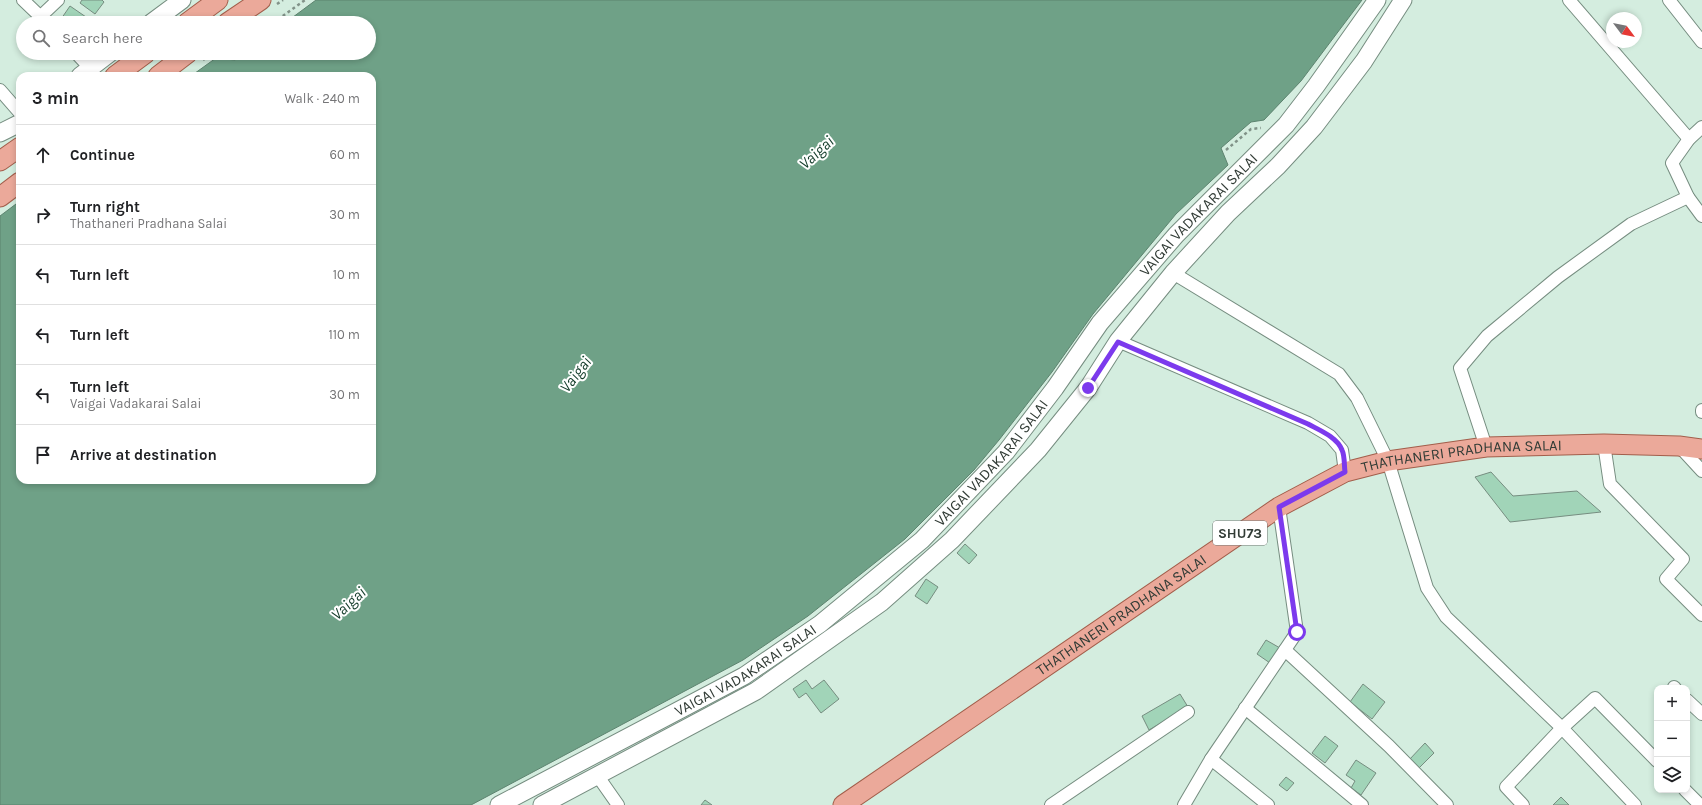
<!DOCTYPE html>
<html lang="en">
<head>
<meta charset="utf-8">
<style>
	:root { --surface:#fff; --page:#f6f6f6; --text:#202124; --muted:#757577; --line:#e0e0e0 }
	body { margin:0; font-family:Karla,sans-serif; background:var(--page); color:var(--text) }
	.controls { position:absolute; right:12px; bottom:12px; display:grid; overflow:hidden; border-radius:8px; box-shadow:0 2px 6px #0003 }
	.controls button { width:36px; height:36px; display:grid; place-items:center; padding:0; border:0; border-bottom:1px solid var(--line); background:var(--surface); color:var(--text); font:20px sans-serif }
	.compass { position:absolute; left:1606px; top:12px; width:36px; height:36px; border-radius:50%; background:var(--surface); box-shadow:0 2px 6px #0003; rotate:122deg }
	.stop { position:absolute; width:12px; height:12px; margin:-9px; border:3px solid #7c3aed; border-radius:50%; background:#fff }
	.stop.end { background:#7c3aed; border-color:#fff; box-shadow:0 1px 4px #0008 }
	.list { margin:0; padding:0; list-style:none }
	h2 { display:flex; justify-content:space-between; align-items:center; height:52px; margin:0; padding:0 16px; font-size:17px }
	h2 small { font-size:13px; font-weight:400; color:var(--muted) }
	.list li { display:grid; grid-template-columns:26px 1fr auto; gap:12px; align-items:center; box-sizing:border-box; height:60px; padding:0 16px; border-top:1px solid var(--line) }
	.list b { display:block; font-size:15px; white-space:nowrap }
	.list p { margin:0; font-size:13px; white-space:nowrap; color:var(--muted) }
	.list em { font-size:13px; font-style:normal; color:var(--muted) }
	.icon { flex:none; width:22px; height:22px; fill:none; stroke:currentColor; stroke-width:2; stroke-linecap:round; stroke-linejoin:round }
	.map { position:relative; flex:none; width:1702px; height:805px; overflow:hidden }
	.search { position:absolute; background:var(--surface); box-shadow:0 2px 6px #0003; left:16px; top:16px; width:360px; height:44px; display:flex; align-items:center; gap:10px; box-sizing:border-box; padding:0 14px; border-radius:22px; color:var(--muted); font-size:15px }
	.panel { position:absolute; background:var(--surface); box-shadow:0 2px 6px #0003; left:16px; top:72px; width:360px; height:412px; border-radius:12px }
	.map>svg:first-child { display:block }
</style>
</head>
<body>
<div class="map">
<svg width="1702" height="805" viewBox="0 0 1702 805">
	<rect width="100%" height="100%" fill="#d4eddf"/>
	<path fill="#6fa187" stroke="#5d836f" d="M316 0H1362L1301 81 1264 120 1251 122 1221 148 1228 165 1176 214 1093 314 1052 372 999 440 974 470 905 539 808 616 743 660 471 805H0V216L20 201V480H372V76H191L216 58 235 60 244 53H369V23H285Z"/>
	<g fill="#a1d4b8" stroke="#768d80">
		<path d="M82 0H102L104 2 95 14 80 3Z"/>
		<path d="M70 6 86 17 83 23 59 22Z"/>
		<path d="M88 53H99L93 59Z"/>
		<path d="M1491 472 1513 496 1577 491 1601 512 1510 522 1475 477Z"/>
		<path d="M965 544 977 555 969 564 957 553Z"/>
		<path d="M926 579 938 587 927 604 915 596Z"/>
		<path d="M1266 640 1280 648 1270 663 1257 654Z"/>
		<path d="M806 680 812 689 824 680 839 699 821 713 806 693 799 698 793 689Z"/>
		<path d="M1363 684 1385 702 1372 719 1350 702Z"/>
		<path d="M1180 694 1188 707 1149 730 1142 716Z"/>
		<path d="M1325 736 1338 746 1325 763 1312 753Z"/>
		<path d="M1425 743 1434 753 1418 769 1409 760Z"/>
		<path d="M1356 760 1376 773 1361 795 1351 788 1355 781 1346 775Z"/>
		<path d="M1286 777 1294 783 1287 791 1279 785Z"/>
		<path d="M1561 797 1569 805H1553Z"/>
		<path d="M705 800 712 805H701Z"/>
	</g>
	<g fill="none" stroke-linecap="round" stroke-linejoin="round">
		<defs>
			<g id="minor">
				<path d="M23 0 47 23"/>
				<path d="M1569 0 1689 139"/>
				<path d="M1669 0 1702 42"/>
				<path d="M41 16 58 0"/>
				<path d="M76 53 90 68"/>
				<path d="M0 90 20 113"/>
				<path d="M1702 127 1689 139 1672 163 1688 197 1702 216"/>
				<path d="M1173 273 1339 374 1357 398 1388 461 1427 588 1446 617 1562 728 1635 805"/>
				<path d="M1118 341 1308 423 1330 436 1342 450 1345 472"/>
				<path d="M1702 410V412"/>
				<path d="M1604 444 1610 484 1683 559 1666 579 1702 615"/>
				<path d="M1679 446 1702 471"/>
				<path d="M1486 447 1460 368 1487 336 1558 277 1631 224 1688 197"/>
				<path d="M1285 650 1389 746 1447 805"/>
				<path d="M1674 687 1675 688"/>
				<path d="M1687 700 1702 714"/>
				<path d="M1245 708 1362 805"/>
				<path d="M597 775 618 805"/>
				<path d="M1685 790 1700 805"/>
				<path d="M1051 805 1188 712"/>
				<path d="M1184 805 1211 759"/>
				<path d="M1268 805 1211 759 1297 632 1279 507"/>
				<path d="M1523 805 1506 787 1562 728 1595 698 1657 761"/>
			</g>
			<g id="secondary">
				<path d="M151 23 182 0"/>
				<path d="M80 76 110 53"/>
				<path d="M0 133 20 123"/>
				<path id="s1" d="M499 805 744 676 820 624 922 540 1006 452 1055 388 1100 323 1176 235 1286 125 1316 86 1377 0"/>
				<path d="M542 805 756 691 882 602 952 540 1038 450 1088 388 1118 341 1173 273 1228 213 1278 166 1314 127 1364 61 1403 0"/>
			</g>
			<g id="primary">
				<path d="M187 23 218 0"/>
				<path d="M227 23 261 0"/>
				<path d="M115 76 146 53"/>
				<path d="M158 76 188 53"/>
				<path d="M0 161 20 147"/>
				<path d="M0 197 20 182"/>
				<path id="s2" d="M843 805 1279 507 1345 472 1388 461 1486 447 1604 444 1679 446 1702 449"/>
			</g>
		</defs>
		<use href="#minor" stroke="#768d80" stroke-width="14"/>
		<use href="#secondary" stroke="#768d80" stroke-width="19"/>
		<use href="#primary" stroke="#a25e4b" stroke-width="21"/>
		<g stroke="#819288" stroke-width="2.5" stroke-dasharray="3 3" stroke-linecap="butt">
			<path d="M277 4 283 0"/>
			<path d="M273 23 305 0"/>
			<path d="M203 60 212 53"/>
			<path d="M1226 150 1251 129 1261 128"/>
		</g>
		<use href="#minor" stroke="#fff" stroke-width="12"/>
		<use href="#secondary" stroke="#fff" stroke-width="17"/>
		<use href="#primary" stroke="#eba99a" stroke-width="19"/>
	</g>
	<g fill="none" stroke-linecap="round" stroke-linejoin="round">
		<path stroke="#7c3aed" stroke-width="5" d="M1088 388 1118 342 1308 424C1319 430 1337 437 1342 450 1345 456 1344 466 1345 472L1279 507 1297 632"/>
	</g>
	<g text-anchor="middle" stroke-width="4" stroke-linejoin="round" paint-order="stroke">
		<rect fill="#fff" stroke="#707672" stroke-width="1" x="1213" y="521" width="54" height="24" rx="3"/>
		<g font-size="14" font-weight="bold" fill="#323c36">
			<text x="1240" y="538">SHU73</text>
		</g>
		<g font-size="15" fill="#323c36" stroke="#fff">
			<text dy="5" stroke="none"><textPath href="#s1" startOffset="929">VAIGAI VADAKARAI SALAI</textPath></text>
			<text dy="5" stroke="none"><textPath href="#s2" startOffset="721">THATHANERI PRADHANA SALAI</textPath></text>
			<text dy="5" stroke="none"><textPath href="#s1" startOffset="605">VAIGAI VADAKARAI SALAI</textPath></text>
			<text dy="5" stroke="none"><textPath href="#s2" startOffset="337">THATHANERI PRADHANA SALAI</textPath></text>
			<text dy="5" stroke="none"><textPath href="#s1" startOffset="281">VAIGAI VADAKARAI SALAI</textPath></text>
		</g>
		<g font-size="16" font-style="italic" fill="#123b29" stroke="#fff">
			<text transform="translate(816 152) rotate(-42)" y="6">Vaigai</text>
			<text transform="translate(575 374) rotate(-52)" y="6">Vaigai</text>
			<text transform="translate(348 603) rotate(-42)" y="6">Vaigai</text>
		</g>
	</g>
</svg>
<div class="controls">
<button>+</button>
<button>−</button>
<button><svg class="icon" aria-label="layers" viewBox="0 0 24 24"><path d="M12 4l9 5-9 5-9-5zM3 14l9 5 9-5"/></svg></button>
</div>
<svg class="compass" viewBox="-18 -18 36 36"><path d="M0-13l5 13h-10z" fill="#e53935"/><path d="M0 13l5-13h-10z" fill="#757577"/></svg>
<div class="stop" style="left:1297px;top:632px"></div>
<div class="stop end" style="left:1088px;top:388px"></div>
<div class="search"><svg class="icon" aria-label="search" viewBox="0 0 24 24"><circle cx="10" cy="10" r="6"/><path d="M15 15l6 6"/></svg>Search here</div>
<section class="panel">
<h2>3 min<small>Walk · 240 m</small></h2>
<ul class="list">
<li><svg class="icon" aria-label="ahead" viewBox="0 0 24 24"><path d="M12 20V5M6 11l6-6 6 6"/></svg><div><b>Continue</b></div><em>60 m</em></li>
<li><svg class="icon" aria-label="right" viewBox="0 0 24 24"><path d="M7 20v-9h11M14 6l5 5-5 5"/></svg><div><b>Turn right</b><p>Thathaneri Pradhana Salai</p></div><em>30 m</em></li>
<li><svg class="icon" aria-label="left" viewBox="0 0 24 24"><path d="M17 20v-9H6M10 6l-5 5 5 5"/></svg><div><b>Turn left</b></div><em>10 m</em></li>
<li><svg class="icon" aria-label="left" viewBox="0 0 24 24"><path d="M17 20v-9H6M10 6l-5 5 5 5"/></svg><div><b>Turn left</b></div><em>110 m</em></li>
<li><svg class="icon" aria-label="left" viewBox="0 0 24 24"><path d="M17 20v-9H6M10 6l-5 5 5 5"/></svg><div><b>Turn left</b><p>Vaigai Vadakarai Salai</p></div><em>30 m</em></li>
<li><svg class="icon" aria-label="arrive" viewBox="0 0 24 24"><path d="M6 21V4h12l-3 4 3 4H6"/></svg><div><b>Arrive at destination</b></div></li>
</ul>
</section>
</div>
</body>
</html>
